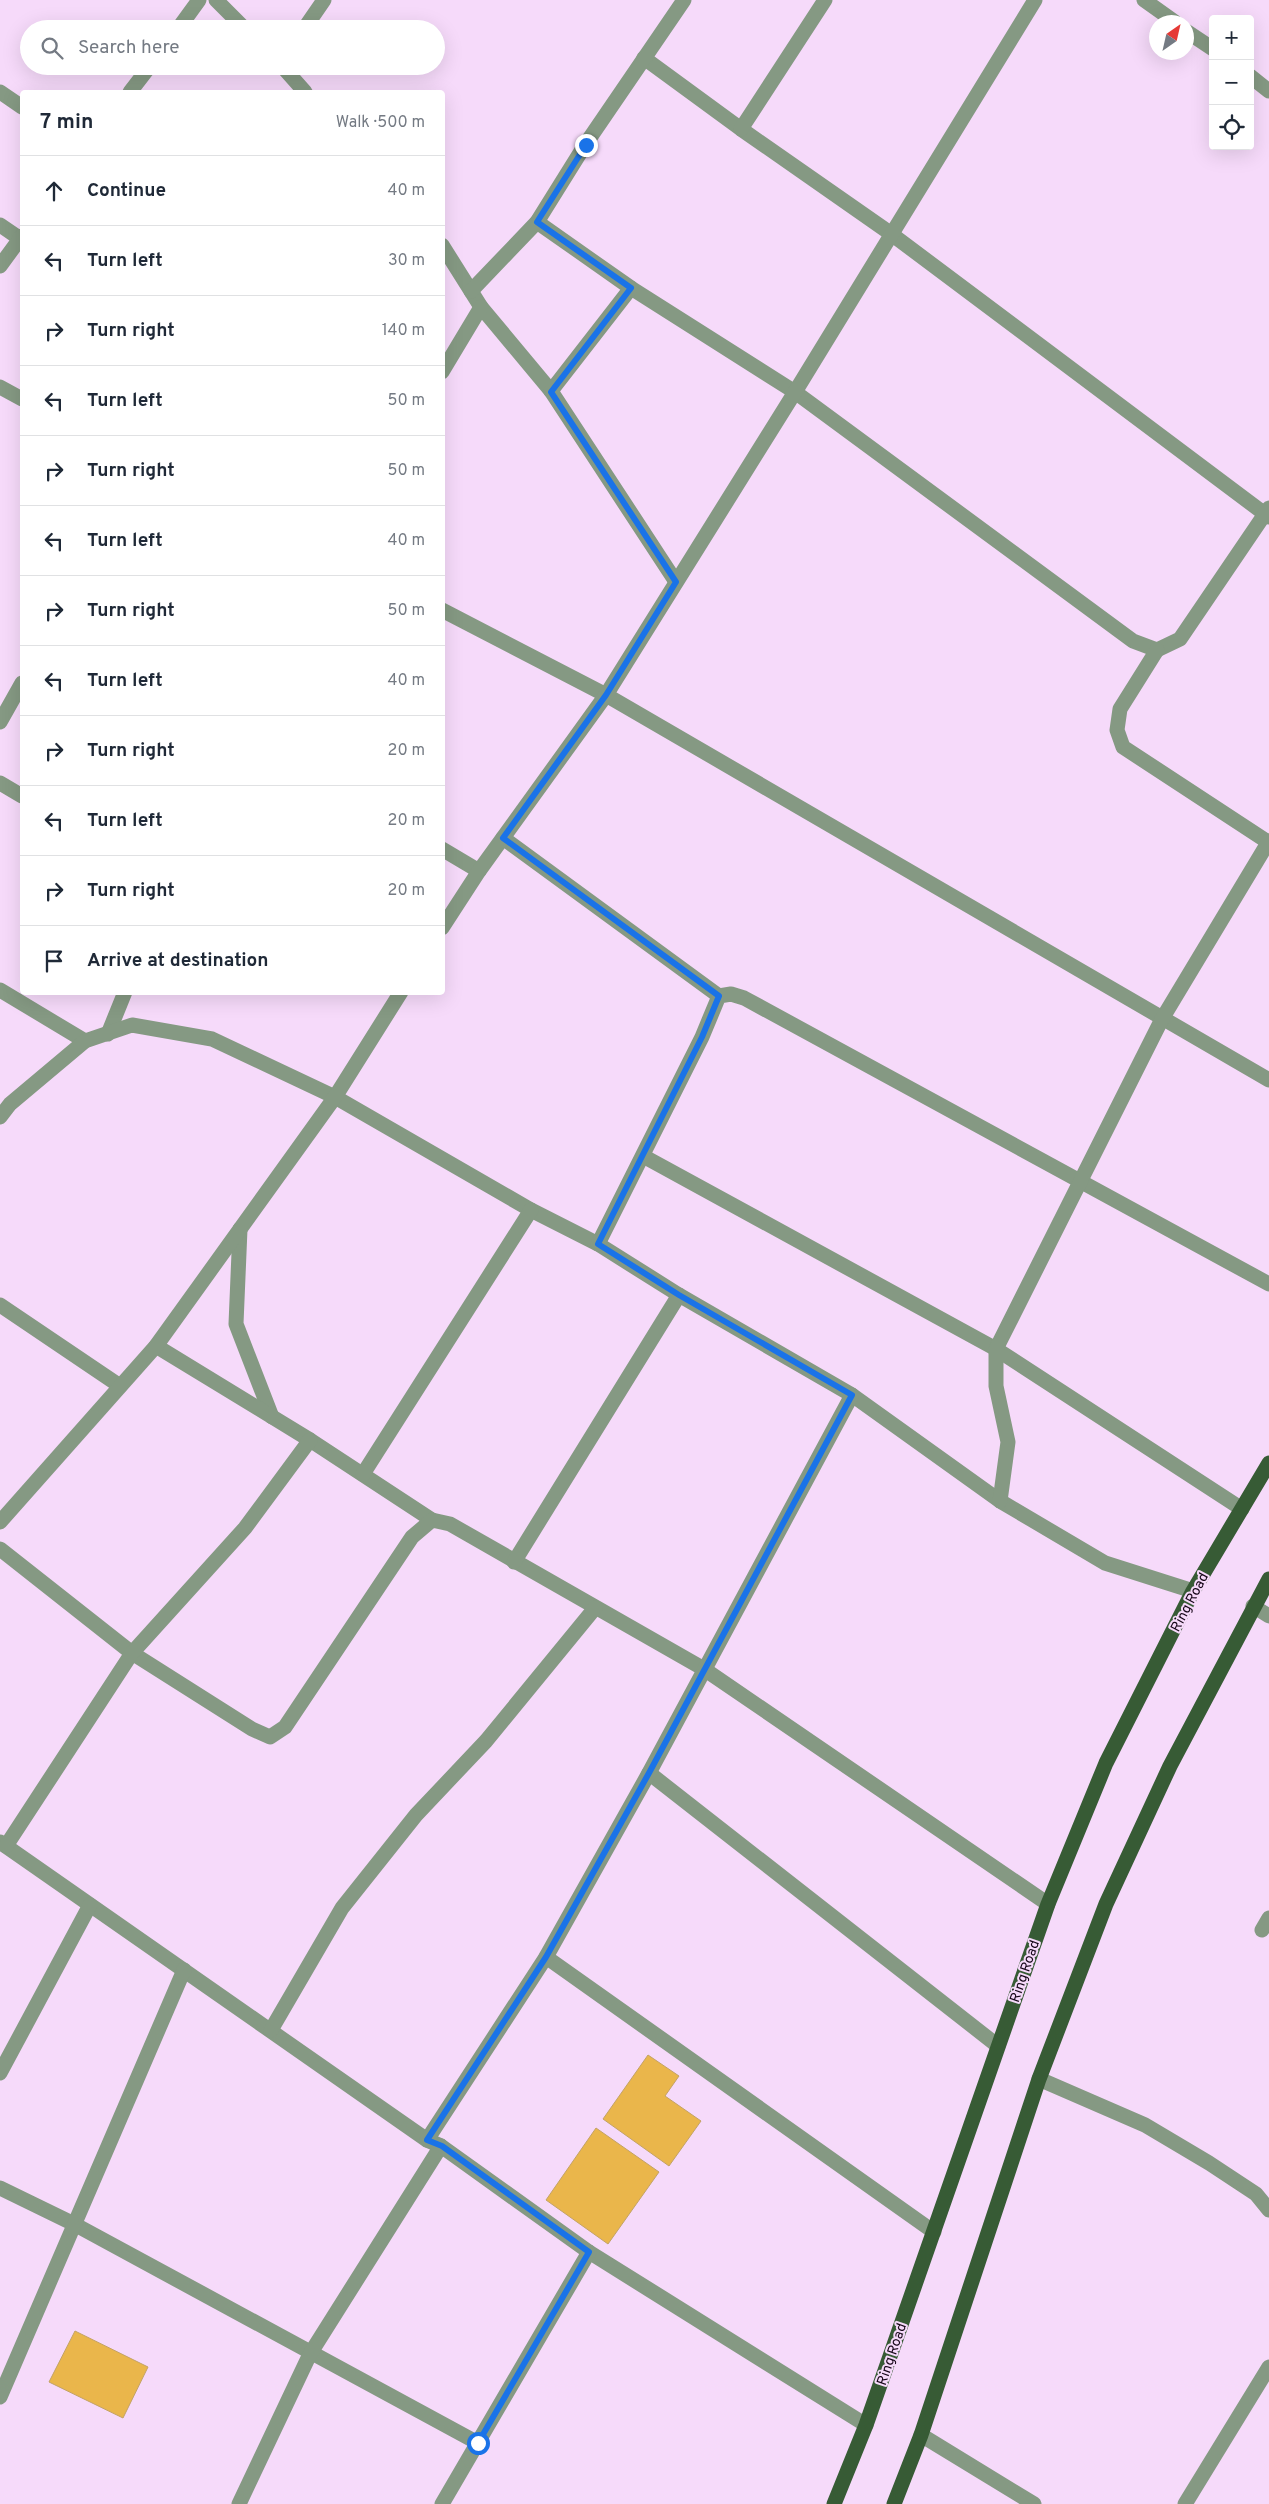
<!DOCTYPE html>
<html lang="en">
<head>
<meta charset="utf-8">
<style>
	:root { --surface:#fff; --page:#f6f6f7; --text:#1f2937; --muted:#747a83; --line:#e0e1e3 }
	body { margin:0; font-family:Overpass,sans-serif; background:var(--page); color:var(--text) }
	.controls { position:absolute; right:15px; top:15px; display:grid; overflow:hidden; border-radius:5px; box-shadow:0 5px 20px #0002 }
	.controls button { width:45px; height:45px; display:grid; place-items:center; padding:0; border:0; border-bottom:1px solid var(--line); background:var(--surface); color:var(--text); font:25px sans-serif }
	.compass { position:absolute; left:1149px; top:15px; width:45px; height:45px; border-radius:50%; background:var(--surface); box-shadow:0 5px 20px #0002; rotate:34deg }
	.stop { position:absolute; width:15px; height:15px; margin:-11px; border:4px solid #1a73e8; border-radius:50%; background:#fff }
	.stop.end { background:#1a73e8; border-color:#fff; box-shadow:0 1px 5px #0008 }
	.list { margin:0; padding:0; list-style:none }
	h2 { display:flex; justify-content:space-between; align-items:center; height:65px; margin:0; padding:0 20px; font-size:21px }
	h2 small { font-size:16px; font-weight:400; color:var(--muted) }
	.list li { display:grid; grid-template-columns:32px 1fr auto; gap:15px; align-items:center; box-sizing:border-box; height:70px; padding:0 20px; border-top:1px solid var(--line) }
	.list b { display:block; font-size:19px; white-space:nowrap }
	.list em { font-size:16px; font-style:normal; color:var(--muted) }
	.icon { flex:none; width:28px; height:28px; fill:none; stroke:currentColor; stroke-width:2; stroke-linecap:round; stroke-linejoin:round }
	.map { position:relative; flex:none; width:1269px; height:2504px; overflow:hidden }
	.search { position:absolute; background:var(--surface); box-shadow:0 5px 20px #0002; left:20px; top:20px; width:425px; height:55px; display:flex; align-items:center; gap:12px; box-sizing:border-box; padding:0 18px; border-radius:28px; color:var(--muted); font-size:19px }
	.panel { position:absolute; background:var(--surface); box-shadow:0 5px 20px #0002; left:20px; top:90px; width:425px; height:905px; border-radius:5px }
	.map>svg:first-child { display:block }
</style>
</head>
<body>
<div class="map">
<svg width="1269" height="2504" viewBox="0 0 1269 2504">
	<rect width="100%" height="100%" fill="#f6dafa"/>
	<g fill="#eab64b" stroke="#c3a366">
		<path d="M648 2055 679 2076 665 2096 701 2121 669 2166 603 2119Z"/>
		<path d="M596 2128 659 2172 608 2244 546 2200Z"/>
		<path d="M75 2331 148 2367 123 2418 49 2382Z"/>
	</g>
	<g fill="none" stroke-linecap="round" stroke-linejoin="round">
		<g stroke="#859983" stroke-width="15">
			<path d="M216 0 245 29"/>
			<path d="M1144 0 1175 22"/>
			<path d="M178 29 199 0"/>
			<path d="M304 29 324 0"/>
			<path d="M1186 31 1213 49"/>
			<path d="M644 58 741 129 890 233 1269 517"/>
			<path d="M282 66 305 92"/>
			<path d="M1250 76 1269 91"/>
			<path d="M0 92 22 107"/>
			<path d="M130 92 150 66"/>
			<path d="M741 129 825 0"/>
			<path d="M537 222 631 288 795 392 1133 641 1157 650 1180 639 1269 508"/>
			<path d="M0 225 22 240"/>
			<path d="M442 245 481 307 551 391 676 582"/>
			<path d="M0 266 22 236"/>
			<path d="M471 291 537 222 585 145 684 0"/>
			<path d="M442 372 481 307"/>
			<path d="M0 387 22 399"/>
			<path d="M551 391 631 288"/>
			<path d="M442 610 606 695 1269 1080"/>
			<path d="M1157 650 1120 709 1117 730 1123 747 1268 842"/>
			<path d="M0 722 22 683"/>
			<path d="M0 783 22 796"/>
			<path d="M503 838 719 996"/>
			<path d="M442 849 479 871"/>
			<path d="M442 928 479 871 606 695 795 392 1035 0"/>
			<path d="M0 990 85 1041"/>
			<path d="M108 1034 125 992"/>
			<path d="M0 1117 10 1104 85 1041 132 1025 212 1039 335 1097 531 1210 598 1244 679 1295 852 1395 1000 1501 1105 1563 1193 1591"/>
			<path d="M643 1156 996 1349 1242 1509"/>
			<path d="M240 1229 236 1324 272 1417"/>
			<path d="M598 1244 702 1037 719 996 731 994 744 998 1269 1284"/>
			<path d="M0 1305 120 1386"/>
			<path d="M156 1346 310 1440 432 1520"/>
			<path d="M363 1474 531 1210"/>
			<path d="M1000 1501 1008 1442 996 1386V1349L1162 1019 1269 841"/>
			<path d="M0 1522 156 1346 335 1097 401 992"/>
			<path d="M0 1549 132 1653 252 1729 270 1737 285 1727 412 1537 432 1520 450 1524 704 1669 1048 1904"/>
			<path d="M514 1562 679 1295"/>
			<path d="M1253 1606 1269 1616"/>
			<path d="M649 1773 998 2046"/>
			<path d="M0 1842 427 2140 441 2146 589 2252 866 2425"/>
			<path d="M6 1846 132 1653 245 1528 310 1440"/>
			<path d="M1262 1930 1269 1918"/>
			<path d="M546 1957 934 2232"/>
			<path d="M271 2030 342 1908 416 1815 486 1741 595 1608"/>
			<path d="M0 2073 90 1905"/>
			<path d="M1039 2079 1145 2125 1209 2163 1256 2194 1269 2210"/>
			<path d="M427 2140 546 1957 649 1773 852 1395"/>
			<path d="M0 2188 74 2224 478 2443"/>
			<path d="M0 2397 184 1970"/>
			<path d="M921 2435 1034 2504"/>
			<path d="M239 2504 310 2354 441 2146"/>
			<path d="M442 2504 589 2252"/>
			<path d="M1185 2504 1269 2367"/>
		</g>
		<g stroke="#375b35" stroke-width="15">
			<path d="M834 2504 866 2425 1048 1904 1106 1763 1193 1591 1269 1463"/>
			<path d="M894 2504 921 2435 1039 2079 1106 1904 1170 1766 1269 1579"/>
		</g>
	</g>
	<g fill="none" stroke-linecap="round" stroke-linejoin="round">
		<path stroke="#1a73e8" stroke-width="6" d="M478 2443 589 2252 442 2146 427 2140 546 1957 649 1773 852 1395 679 1295 598 1244 702 1037 719 996 503 838 606 695 676 582 551 392 631 288 537 222 586 145"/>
	</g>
	<g text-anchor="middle" stroke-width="4" stroke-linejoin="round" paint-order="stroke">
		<g font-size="14" fill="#160618" stroke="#f6dafa">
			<text transform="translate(1189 1602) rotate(-62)" y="5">Ring Road</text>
			<text transform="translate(1024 1971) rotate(-71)" y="5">Ring Road</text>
			<text transform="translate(891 2354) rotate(-71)" y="5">Ring Road</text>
		</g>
	</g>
</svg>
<div class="controls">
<button>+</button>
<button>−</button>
<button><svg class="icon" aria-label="locate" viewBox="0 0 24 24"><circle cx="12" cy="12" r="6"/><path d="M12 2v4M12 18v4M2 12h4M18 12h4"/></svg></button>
</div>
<svg class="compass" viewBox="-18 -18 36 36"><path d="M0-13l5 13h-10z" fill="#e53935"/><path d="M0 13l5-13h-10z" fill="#747a83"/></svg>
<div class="stop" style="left:478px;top:2443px"></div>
<div class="stop end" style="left:586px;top:145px"></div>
<div class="search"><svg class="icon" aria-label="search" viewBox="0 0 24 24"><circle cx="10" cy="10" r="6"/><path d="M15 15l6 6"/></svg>Search here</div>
<section class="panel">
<h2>7 min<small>Walk · 500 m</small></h2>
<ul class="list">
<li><svg class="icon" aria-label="ahead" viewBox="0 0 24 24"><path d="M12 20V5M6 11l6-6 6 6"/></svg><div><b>Continue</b></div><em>40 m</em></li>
<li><svg class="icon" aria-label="left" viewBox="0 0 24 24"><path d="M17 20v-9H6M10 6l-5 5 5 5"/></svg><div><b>Turn left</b></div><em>30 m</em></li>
<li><svg class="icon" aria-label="right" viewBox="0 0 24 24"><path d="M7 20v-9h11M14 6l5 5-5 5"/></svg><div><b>Turn right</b></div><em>140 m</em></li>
<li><svg class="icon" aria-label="left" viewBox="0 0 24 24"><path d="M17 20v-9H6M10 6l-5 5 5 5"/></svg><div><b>Turn left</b></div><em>50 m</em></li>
<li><svg class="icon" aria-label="right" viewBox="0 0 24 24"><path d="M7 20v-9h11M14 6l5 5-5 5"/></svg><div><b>Turn right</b></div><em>50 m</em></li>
<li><svg class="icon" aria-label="left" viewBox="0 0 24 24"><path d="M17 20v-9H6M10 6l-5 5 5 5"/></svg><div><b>Turn left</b></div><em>40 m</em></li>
<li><svg class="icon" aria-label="right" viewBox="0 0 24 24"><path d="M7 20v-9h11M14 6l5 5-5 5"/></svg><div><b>Turn right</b></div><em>50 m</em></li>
<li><svg class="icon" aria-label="left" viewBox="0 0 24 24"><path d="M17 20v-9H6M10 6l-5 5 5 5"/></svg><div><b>Turn left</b></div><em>40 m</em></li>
<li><svg class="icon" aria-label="right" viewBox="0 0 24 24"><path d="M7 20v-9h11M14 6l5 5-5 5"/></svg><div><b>Turn right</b></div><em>20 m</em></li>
<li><svg class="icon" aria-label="left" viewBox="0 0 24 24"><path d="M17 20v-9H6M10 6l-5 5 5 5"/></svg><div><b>Turn left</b></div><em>20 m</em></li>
<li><svg class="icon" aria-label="right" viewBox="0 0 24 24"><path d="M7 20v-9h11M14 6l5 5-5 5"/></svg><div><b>Turn right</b></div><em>20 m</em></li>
<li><svg class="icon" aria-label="arrive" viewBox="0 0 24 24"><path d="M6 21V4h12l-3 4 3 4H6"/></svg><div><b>Arrive at destination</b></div></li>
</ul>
</section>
</div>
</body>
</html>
